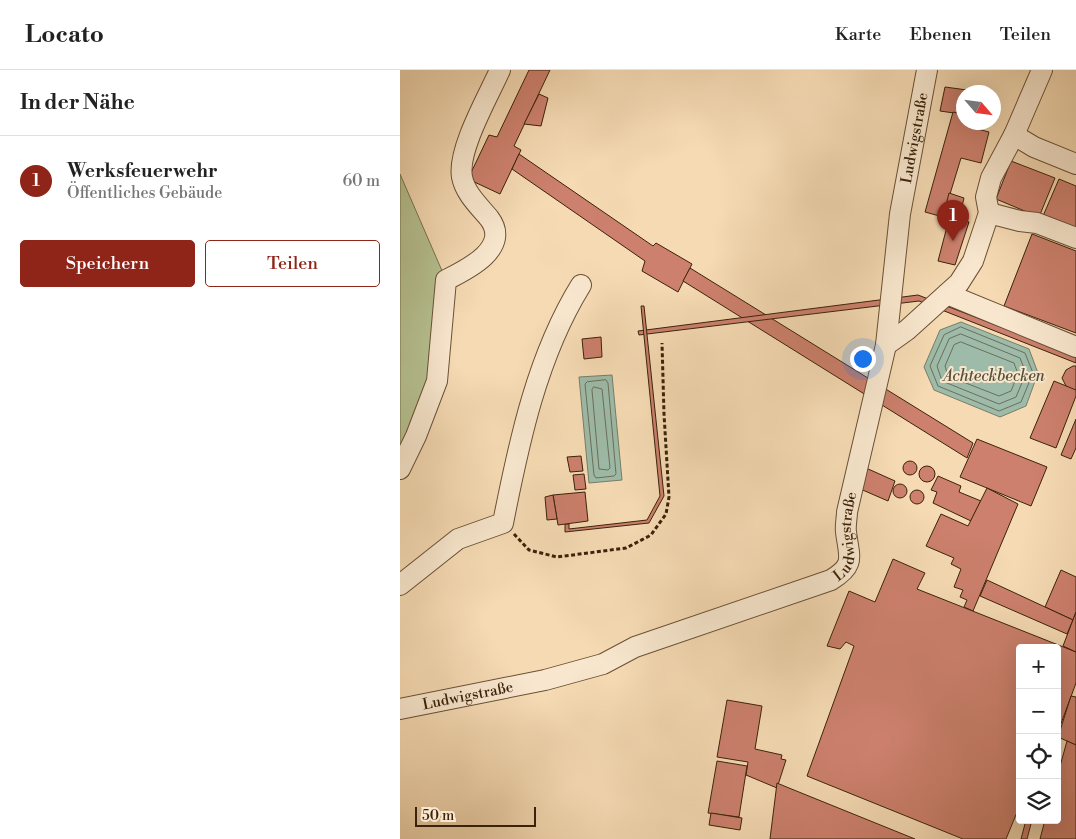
<!DOCTYPE html>
<html lang="de">
<head>
<meta charset="utf-8">
<style>
	:root { --surface:#fff; --page:#f6f6f6; --text:#222; --muted:#767676; --line:#e0e0e0; --accent:#8f2418 }
	body { margin:0; font-family:"Libre Bodoni",serif; background:var(--page); color:var(--text) }
	.controls { position:absolute; right:15px; bottom:15px; display:grid; overflow:hidden; border-radius:5px; box-shadow:0 5px 20px #0002 }
	.controls button { width:45px; height:45px; display:grid; place-items:center; padding:0; border:0; border-bottom:1px solid var(--line); background:var(--surface); color:var(--text); font:25px sans-serif }
	.compass { position:absolute; left:556px; top:15px; width:45px; height:45px; border-radius:50%; background:var(--surface); box-shadow:0 5px 20px #0002; rotate:118deg }
	.scale { position:absolute; left:15px; bottom:12px; width:121px; box-sizing:border-box; padding-left:5px; border:2px solid #3b220b; border-top:0; font-size:14px; line-height:18px; white-space:nowrap; color:#3b220b; -webkit-text-stroke:4px #f8e7ce; paint-order:stroke }
	.you { position:absolute; left:462px; top:288px; width:18px; height:18px; margin:-12px; border:4px solid #fff; border-radius:50%; background:#1a73e8; box-shadow:0 0 0 8px #1a73e833 }
	.badge { display:grid; place-items:center; width:32px; height:32px; border-radius:50%; background:var(--accent); color:#fff; font-size:16px; font-weight:700 }
	.pin { position:absolute; translate:-50% -41px; filter:drop-shadow(0 1px 2px #0008) }
	.pin::after { content:''; position:absolute; top:26px; width:18px; height:15px; background:inherit; clip-path:polygon(0 0,100% 0,50% 100%) }
	.list { margin:0; padding:0; list-style:none }
	h2 { display:flex; justify-content:space-between; align-items:center; height:65px; margin:0; padding:0 20px; font-size:21px }
	h2 small { font-size:16px; font-weight:400; color:var(--muted) }
	.list li { display:grid; grid-template-columns:32px 1fr auto; gap:15px; align-items:center; box-sizing:border-box; height:90px; padding:0 20px; border-top:1px solid var(--line) }
	.list b { display:block; font-size:19px; white-space:nowrap }
	.list p { margin:0; font-size:16px; white-space:nowrap; color:var(--muted) }
	.list em { font-size:16px; font-style:normal; color:var(--muted) }
	.actions { display:flex; gap:10px; padding:15px 20px }
	.actions a { flex:1; padding:11px 0; border:1px solid var(--accent); border-radius:5px; text-align:center; font-size:18px; color:var(--accent) }
	.actions .main { background:var(--accent); color:#fff }
	.icon { flex:none; width:28px; height:28px; fill:none; stroke:currentColor; stroke-width:2; stroke-linecap:round; stroke-linejoin:round }
	.map { position:relative; flex:none; width:676px; height:769px; overflow:hidden }
	header { display:flex; align-items:center; gap:30px; box-sizing:border-box; height:70px; padding:0 25px; background:var(--surface); border-bottom:1px solid var(--line) }
	header strong { font-size:24px }
	nav { display:flex; gap:28px; margin-inline-start:auto; font-size:18px }
	main { display:flex }
	aside { flex:1; background:var(--surface) }
	.map>svg:first-child { display:block }
</style>
</head>
<body>
<header>
<strong>Locato</strong>
<nav><a>Karte</a><a>Ebenen</a><a>Teilen</a></nav>
</header>
<main>
<aside>
<h2>In der Nähe<small></small></h2>
<ul class="list">
<li><span class="badge">1</span><div><b>Werksfeuerwehr</b><p>Öffentliches Gebäude</p></div><em>60 m</em></li>
</ul>
<div class="actions"><a class="main">Speichern</a><a>Teilen</a></div>
</aside>
<div class="map">
<svg width="676" height="769" viewBox="0 0 676 769">
	<rect width="100%" height="100%" fill="#f5dab3"/>
	<filter id="stains"><feTurbulence type="fractalNoise" baseFrequency=".004" numOctaves="4"/><feColorMatrix values="0 0 0 0 .2 0 0 0 0 .09 0 0 0 0 .02 0 0 0 .5 -.17"/></filter>
	<radialGradient id="worn" r=".72"><stop offset=".6" stop-color="#630" stop-opacity="0"/><stop offset="1" stop-color="#630" stop-opacity=".3"/></radialGradient>
	<path fill="#b6c191" stroke="#78724e" d="M0 104 46 210 37 311 0 399Z"/>
	<g fill="#9dbba8" stroke="#767e69">
		<path d="M561 252 629 279 638 303 626 336 600 347 534 320 524 297 540 260Z"/>
		<path d="M212 305 222 410 189 413 179 307Z"/>
	</g>
	<g fill="none" stroke-linecap="round" stroke-linejoin="round">
		<g stroke="#6c6e5a" stroke-width="1">
			<path d="M561 257 625 283 633 303 621 332 599 341 538 316 530 296 544 265Z"/>
			<path d="M561 264 620 288 626 303 616 327 599 334 542 311 537 296 549 269Z"/>
			<path d="M561 272 614 293 618 304 611 321 599 326 548 306 545 296 554 275Z"/>
			<path d="M206 310 208 313 216 404 214 406 196 408 194 405 185 314 187 312Z"/>
			<path d="M194 317 202 319 210 398 208 400 199 399 192 320Z"/>
		</g>
	</g>
	<g fill="#cc806d" stroke="#3b220b">
		<path d="M129 0H150L114 76 121 80 100 124 68 109 89 65 97 67Z"/>
		<path d="M545 17 567 20 566 22H564V40L561 44 540 41Z"/>
		<path d="M139 24 148 28 141 56 124 54Z"/>
		<path d="M594 26 596 27 594 42Z"/>
		<path d="M562 40 564 52H571L570 57 589 62 581 93 561 88 543 147 525 142 553 42 561 44Z"/>
		<path d="M119 84 253 176 256 173 292 194 278 222 242 201 245 191 112 99Z"/>
		<path d="M611 91 655 108 639 147 596 129Z"/>
		<path d="M659 109 676 116V159L643 146Z"/>
		<path d="M549 123 564 128 559 149 569 152 555 195 538 191 549 149 543 147Z"/>
		<path d="M632 164 676 181V263L604 236Z"/>
		<path d="M290 198 573 373 567 388 283 211Z"/>
		<path d="M518 225 676 286V293L519 231 239 265 238 261Z"/>
		<path d="M241 236H244L264 426 249 453 165 462V454H169V459L247 450 260 426Z"/>
		<path d="M201 267 202 287 184 289 182 269Z"/>
		<path d="M673 296H676V321H674L667 318 662 308 666 300Z"/>
		<path d="M654 311 676 320V326L656 378 630 368Z"/>
		<path d="M676 349V378L671 389 661 385Z"/>
		<path d="M577 369 647 397 631 436 560 407Z"/>
		<path d="M181 386 183 401 170 402 167 387Z"/>
		<circle cx="510" cy="398" r="7"/>
		<circle cx="527" cy="404" r="8"/>
		<path d="M466 398 495 411 488 431 458 418Z"/>
		<path d="M184 404 186 419 175 420 173 405Z"/>
		<path d="M538 406 561 416 559 422 581 431 571 451 533 433 537 422 531 420Z"/>
		<circle cx="500" cy="421" r="7"/>
		<path d="M587 418 618 434 573 541 564 537 567 530 560 527 563 520 554 517 561 499 551 494 554 488 526 476 541 444 568 456Z"/>
		<circle cx="517" cy="427" r="7"/>
		<path d="M185 422 188 451 158 455 153 425Z"/>
		<path d="M153 425 157 449 147 450 145 427Z"/>
		<path d="M493 489 525 503 517 519 676 582V613L659 659 657 578H620V735L606 769H563L407 706 454 576 446 572 440 579 427 576 449 521 475 532Z"/>
		<path d="M661 500 676 507V542L673 550 645 537Z"/>
		<path d="M587 510 673 550 667 564 580 526Z"/>
		<path d="M676 542V582L663 576Z"/>
		<path d="M671 626 676 627V675L658 667Z"/>
		<path d="M327 630 362 636 355 679 382 685 381 689 386 690 377 718 346 705 348 692 317 687Z"/>
		<path d="M667 671 676 675V769H640L645 750H657V707Z"/>
		<path d="M317 691 347 696 339 747 308 743Z"/>
		<path d="M377 713 389 718 515 769H370Z"/>
		<path d="M311 743 342 748 340 760 309 755Z"/>
		<path d="M626 750H632L627 769H621Z"/>
	</g>
	<g fill="none" stroke-linecap="round" stroke-linejoin="round">
		<defs>
			<g id="minor">
				<path d="M614 65 634 77 676 94"/>
				<path d="M589 143 620 151 637 153 676 168"/>
				<path d="M547 224 676 277"/>
				<path d="M486 275 507 260 559 213 573 191 589 143 586 127 591 108 614 65 642 0"/>
				<path d="M0 399 16 366 37 311 46 210C66 200 112 178 89 148 79 136 65 123 62 107 57 80 89 25 100 0"/>
				<path d="M0 515 58 469 103 453C119 372 137 286 181 215"/>
				<path id="s1" d="M0 639 145 610 203 594 235 577 431 510C456 495 449 487 446 462 445 456 447 448 447 442L486 275 500 144 527 0"/>
			</g>
		</defs>
		<use href="#minor" stroke="#6a5035" stroke-width="22"/>
		<path stroke="#3b220b" stroke-width="3" stroke-dasharray="4 2.5" stroke-linecap="butt" d="M114 464 129 480 157 487 226 478 251 465 266 444 269 427 264 344 262 273"/>
		<use href="#minor" stroke="#f8e7ce" stroke-width="20"/>
	</g>
	<g text-anchor="middle" stroke-width="4" stroke-linejoin="round" paint-order="stroke">
		<g font-size="15" fill="#3b220b" stroke="#f8e7ce">
			<text dy="5" stroke="none"><textPath href="#s1" startOffset="908">Ludwigstraße</textPath></text>
			<text dy="5" stroke="none"><textPath href="#s1" startOffset="502">Ludwigstraße</textPath></text>
			<text dy="5" stroke="none"><textPath href="#s1" startOffset="69">Ludwigstraße</textPath></text>
		</g>
		<g font-size="16" font-style="italic" fill="#58503a" stroke="#f8e7ce">
			<text x="594" y="311">Achteckbecken</text>
		</g>
	</g>
	<rect width="100%" height="100%" filter="url(#stains)"/>
	<rect width="100%" height="100%" fill="url(#worn)"/>
</svg>
<div class="controls">
<button>+</button>
<button>−</button>
<button><svg class="icon" aria-label="locate" viewBox="0 0 24 24"><circle cx="12" cy="12" r="6"/><path d="M12 2v4M12 18v4M2 12h4M18 12h4"/></svg></button>
<button><svg class="icon" aria-label="layers" viewBox="0 0 24 24"><path d="M12 4l9 5-9 5-9-5zM3 14l9 5 9-5"/></svg></button>
</div>
<svg class="compass" viewBox="-18 -18 36 36"><path d="M0-13l5 13h-10z" fill="#e53935"/><path d="M0 13l5-13h-10z" fill="#767676"/></svg>
<div class="scale">50 m</div>
<div class="you"></div>
<div class="pin badge" style="left:553px;top:171px">1</div>
</div>
</main>
</body>
</html>
